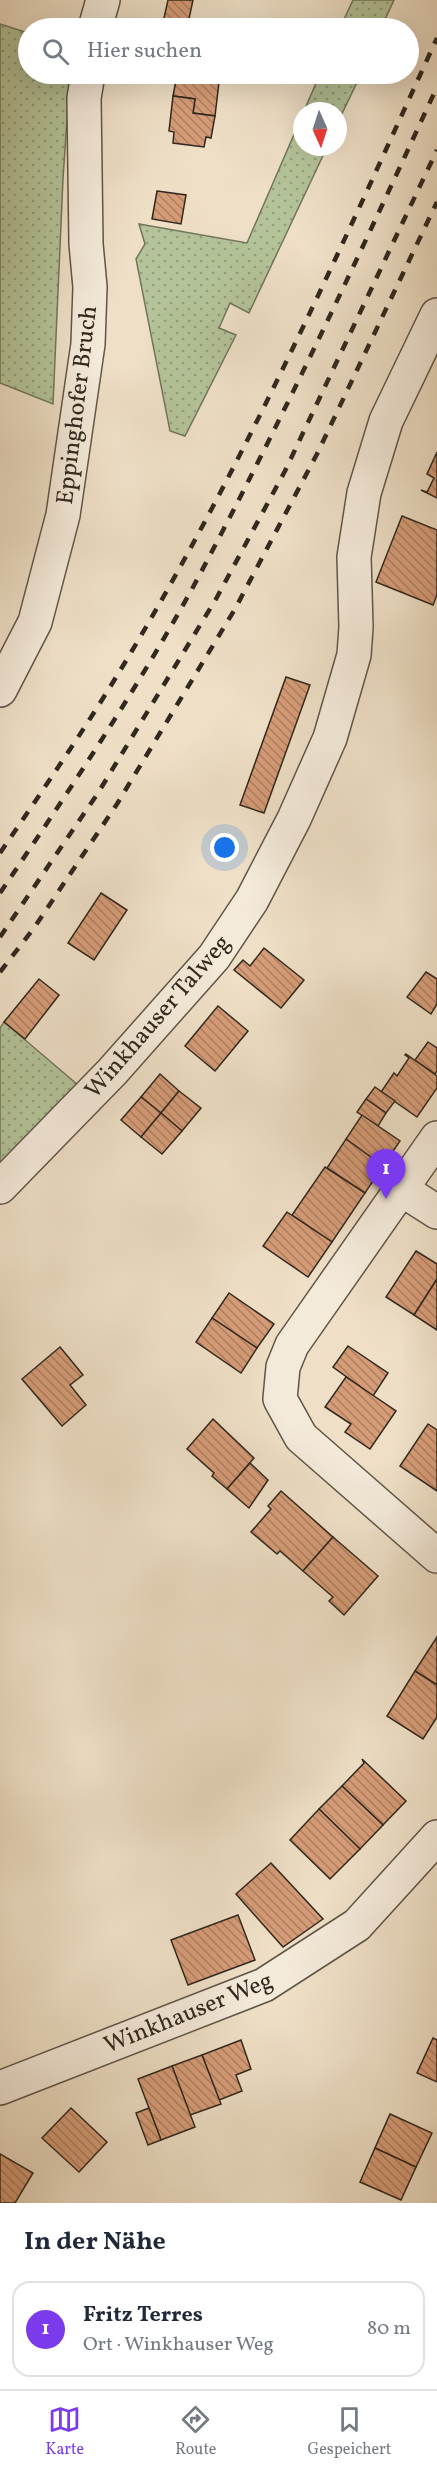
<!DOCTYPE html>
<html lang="de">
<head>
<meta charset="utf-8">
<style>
	:root { --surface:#fff; --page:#f2f2f3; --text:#1f2937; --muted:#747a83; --line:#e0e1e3; --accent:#7c3aed }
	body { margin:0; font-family:Vollkorn,serif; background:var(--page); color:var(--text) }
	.compass { position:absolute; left:293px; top:102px; width:54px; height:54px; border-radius:50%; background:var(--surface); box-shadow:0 6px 24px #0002; rotate:177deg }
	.you { position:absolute; left:225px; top:848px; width:21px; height:21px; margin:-15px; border:4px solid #fff; border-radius:50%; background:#1a73e8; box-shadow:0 0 0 9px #1a73e833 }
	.badge { display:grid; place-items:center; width:39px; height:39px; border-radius:50%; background:var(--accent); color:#fff; font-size:20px; font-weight:700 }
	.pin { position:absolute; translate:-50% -50px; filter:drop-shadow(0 2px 3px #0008) }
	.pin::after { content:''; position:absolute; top:32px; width:21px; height:18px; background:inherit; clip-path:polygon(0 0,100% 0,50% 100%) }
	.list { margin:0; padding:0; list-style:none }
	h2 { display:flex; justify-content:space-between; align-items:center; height:78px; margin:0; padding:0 24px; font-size:26px }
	h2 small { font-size:20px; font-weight:400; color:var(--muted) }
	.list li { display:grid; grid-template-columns:39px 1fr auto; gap:18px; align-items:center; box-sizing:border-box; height:96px; margin:0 12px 12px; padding:0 12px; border:2px solid var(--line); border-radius:18px }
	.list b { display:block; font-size:22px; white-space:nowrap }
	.list p { margin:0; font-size:20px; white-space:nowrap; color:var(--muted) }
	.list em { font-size:20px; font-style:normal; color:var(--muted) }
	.icon { flex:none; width:33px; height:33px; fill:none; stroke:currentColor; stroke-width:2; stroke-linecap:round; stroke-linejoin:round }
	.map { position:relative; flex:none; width:437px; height:2203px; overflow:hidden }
	.search { position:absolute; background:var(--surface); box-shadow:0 6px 24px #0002; left:18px; right:18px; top:18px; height:66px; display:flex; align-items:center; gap:15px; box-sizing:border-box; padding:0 21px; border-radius:33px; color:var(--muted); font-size:22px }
	.sheet { height:186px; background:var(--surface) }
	nav { display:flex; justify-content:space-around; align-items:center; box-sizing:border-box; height:84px; border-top:2px solid var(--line); background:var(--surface); font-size:16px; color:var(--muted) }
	nav a { display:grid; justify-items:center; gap:3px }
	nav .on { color:var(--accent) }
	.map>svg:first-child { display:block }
</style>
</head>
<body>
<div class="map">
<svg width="437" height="2203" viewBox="0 0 437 2203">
	<defs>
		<pattern id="grass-dots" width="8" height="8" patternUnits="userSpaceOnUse" patternTransform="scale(1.5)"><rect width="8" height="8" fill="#b4c399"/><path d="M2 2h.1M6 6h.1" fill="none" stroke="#939e7c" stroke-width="1.8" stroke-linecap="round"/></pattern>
		<pattern id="building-back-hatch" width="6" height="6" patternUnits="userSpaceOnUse" patternTransform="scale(1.5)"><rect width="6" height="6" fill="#d69c77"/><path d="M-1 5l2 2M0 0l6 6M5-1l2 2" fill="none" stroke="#ae7f61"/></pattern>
	</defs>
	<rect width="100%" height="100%" fill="#eedfc6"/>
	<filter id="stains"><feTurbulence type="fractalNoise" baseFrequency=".00333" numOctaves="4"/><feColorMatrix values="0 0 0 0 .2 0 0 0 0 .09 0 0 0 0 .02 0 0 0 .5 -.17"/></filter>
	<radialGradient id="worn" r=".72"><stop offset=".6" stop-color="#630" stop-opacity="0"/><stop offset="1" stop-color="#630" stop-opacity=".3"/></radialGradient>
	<g fill="url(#grass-dots)" stroke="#72765c" stroke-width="1.5">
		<path d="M353 0H394L381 28H340Z"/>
		<path d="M0 24 28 33V74H70L63 179 53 404 0 383Z"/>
		<path d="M320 74H361L338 122V111H304Z"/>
		<path d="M302 116V147H327L249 313 230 303 219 328 236 335 185 436 170 431 136 259 145 244 139 224 247 243Z"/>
		<path d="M4 1022 78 1085 0 1167V1028Z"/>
	</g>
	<g fill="url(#building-back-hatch)" stroke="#31281e" stroke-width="1.5">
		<path d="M168 0H193L187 28 162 27Z"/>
		<path d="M182 74H215L214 81 219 82 215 116 193 113 195 99 173 96 177 75 182 76Z"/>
		<path d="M173 96 195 99 193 113 215 116 211 138 206 137 204 147 173 143 174 132 169 131Z"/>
		<path d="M157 191 186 195 181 224 152 219Z"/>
		<path d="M437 452V498L421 490 427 492 434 478 427 474Z"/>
		<path d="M402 516 437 530V595L433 605 376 582Z"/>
		<path d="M286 677 310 685 264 813 240 805Z"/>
		<path d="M101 893 127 910 94 960 68 943Z"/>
		<path d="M264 948 304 980 281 1008 234 970 243 960 250 966Z"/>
		<path d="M426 972 437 979V1004L431 1014 407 997Z"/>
		<path d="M39 979 59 995 25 1039 4 1022Z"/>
		<path d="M218 1006 248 1031 215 1071 185 1046Z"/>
		<path d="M428 1042 437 1048V1071L435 1074 415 1060Z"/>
		<path d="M406 1054 437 1076V1088L417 1117 381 1092 394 1073 397 1076 409 1058 405 1055Z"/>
		<path d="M160 1074 179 1091 161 1113 141 1097Z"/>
		<path d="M375 1087 395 1101 386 1113 366 1099Z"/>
		<path d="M179 1091 201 1108 182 1131 161 1113Z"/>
		<path d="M141 1097 161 1113 141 1137 121 1120Z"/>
		<path d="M366 1099 386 1113 378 1126 357 1112Z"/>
		<path d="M161 1113 182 1131 162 1154 141 1137Z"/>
		<path d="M362 1115 400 1141 383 1166 346 1139Z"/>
		<path d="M346 1139 383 1166 365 1193 327 1168Z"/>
		<path d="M325 1167 365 1193 332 1242 292 1215Z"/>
		<path d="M287 1212 332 1242 308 1277 263 1246Z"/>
		<path d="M416 1251 437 1264V1279L414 1315 386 1297Z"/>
		<path d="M437 1279V1330L414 1315Z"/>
		<path d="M229 1293 274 1324 257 1348 212 1318Z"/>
		<path d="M212 1318 257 1348 241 1373 196 1342Z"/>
		<path d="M348 1346 388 1373 373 1396 333 1367Z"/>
		<path d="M60 1347 83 1375 70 1385 86 1405 62 1426 22 1379Z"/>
		<path d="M346 1377 396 1411 370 1449 345 1432 351 1424 325 1407Z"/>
		<path d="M213 1419 254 1458 227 1489 212 1476 214 1473 187 1449Z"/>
		<path d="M428 1424 437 1430V1491L400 1466Z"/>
		<path d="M250 1463 268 1480 249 1508 227 1489Z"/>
		<path d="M281 1491 333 1537 303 1571 280 1551 277 1554 251 1532 271 1509 268 1506Z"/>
		<path d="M333 1537 378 1576 344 1615 329 1601 333 1597 303 1571Z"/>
		<path d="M437 1637V1685L415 1671Z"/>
		<path d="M415 1671 437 1685V1717L423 1739 387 1716Z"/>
		<path d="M362 1759 406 1801 383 1825 342 1786 364 1763Z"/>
		<path d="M342 1786 383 1825 360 1849 319 1809Z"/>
		<path d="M319 1809 360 1849 330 1879 290 1840Z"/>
		<path d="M271 1863 323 1919 283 1947 236 1894Z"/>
		<path d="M238 1915 255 1960 188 1985 171 1940Z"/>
		<path d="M433 2038 437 2040V2082L417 2073Z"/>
		<path d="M241 2040 251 2069 236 2075 242 2091 219 2100 202 2055Z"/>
		<path d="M202 2055 221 2104 190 2115 172 2066Z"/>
		<path d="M172 2066 195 2127 161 2140 138 2079Z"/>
		<path d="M71 2108 107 2142 79 2172 42 2138Z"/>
		<path d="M149 2108 161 2140 148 2145 136 2113Z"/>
		<path d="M390 2114 432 2133 416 2167 375 2148Z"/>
		<path d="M375 2148 416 2167 401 2200 360 2182Z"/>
		<path d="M0 2154 33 2173 15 2203H0Z"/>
	</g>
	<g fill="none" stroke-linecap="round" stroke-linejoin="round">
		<defs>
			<g id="minor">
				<path d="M95 28 103 0"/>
				<path d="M0 690 35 622 63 515 88 344 90 287 86 244 84 98 88 74"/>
				<path d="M437 1138 292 1345 283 1367 280 1399 301 1437 437 1556"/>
				<path d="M0 1187 112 1072 214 957 252 900 294 819 330 738 354 655 356 627 354 557 364 493 386 421 437 315"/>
				<path d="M401 1189 437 1212"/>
				<path d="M0 2088 264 1985 357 1925 437 1837"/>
			</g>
		</defs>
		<use href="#minor" stroke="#605648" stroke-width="36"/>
		<use href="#minor" stroke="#f4eada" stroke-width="33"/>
		<g stroke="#31281e" stroke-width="4.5" stroke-dasharray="10 10" stroke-linecap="butt">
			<path d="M0 853C40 794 81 735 118 674 240 474 339 252 437 38"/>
			<path d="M0 893C67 794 134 694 192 589 280 425 359 256 437 87"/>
			<path d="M0 937 98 793 216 599 285 471 437 150"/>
			<path d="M0 972 34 928 117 804 235 609 317 454 437 202"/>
		</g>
	</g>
	<g text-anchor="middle" stroke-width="6" stroke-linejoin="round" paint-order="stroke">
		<g font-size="24" fill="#31281e" stroke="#f4eada">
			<text transform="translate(76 405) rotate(-83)" y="8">Eppinghofer Bruch</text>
			<text transform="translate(157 1016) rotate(-49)" y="8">Winkhauser Talweg</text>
			<text transform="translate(188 2012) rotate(-22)" y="8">Winkhauser Weg</text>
		</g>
	</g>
	<rect width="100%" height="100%" filter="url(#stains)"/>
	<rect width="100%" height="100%" fill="url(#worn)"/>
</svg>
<svg class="compass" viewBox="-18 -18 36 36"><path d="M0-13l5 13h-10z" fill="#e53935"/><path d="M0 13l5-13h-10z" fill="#747a83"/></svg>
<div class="you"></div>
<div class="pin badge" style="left:386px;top:1199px">1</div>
<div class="search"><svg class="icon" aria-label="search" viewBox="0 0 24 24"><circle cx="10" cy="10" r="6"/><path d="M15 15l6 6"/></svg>Hier suchen</div>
</div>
<section class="sheet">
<h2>In der Nähe<small></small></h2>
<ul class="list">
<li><span class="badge">1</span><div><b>Fritz Terres</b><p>Ort · Winkhauser Weg</p></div><em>80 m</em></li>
</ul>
</section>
<nav>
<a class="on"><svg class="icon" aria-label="map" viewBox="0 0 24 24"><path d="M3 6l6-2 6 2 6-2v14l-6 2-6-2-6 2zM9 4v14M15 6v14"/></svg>Karte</a>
<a><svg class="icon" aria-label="directions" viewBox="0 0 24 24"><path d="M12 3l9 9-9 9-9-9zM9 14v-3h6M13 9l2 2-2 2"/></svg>Route</a>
<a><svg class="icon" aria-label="saved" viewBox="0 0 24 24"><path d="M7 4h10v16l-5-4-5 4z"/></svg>Gespeichert</a>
</nav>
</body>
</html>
